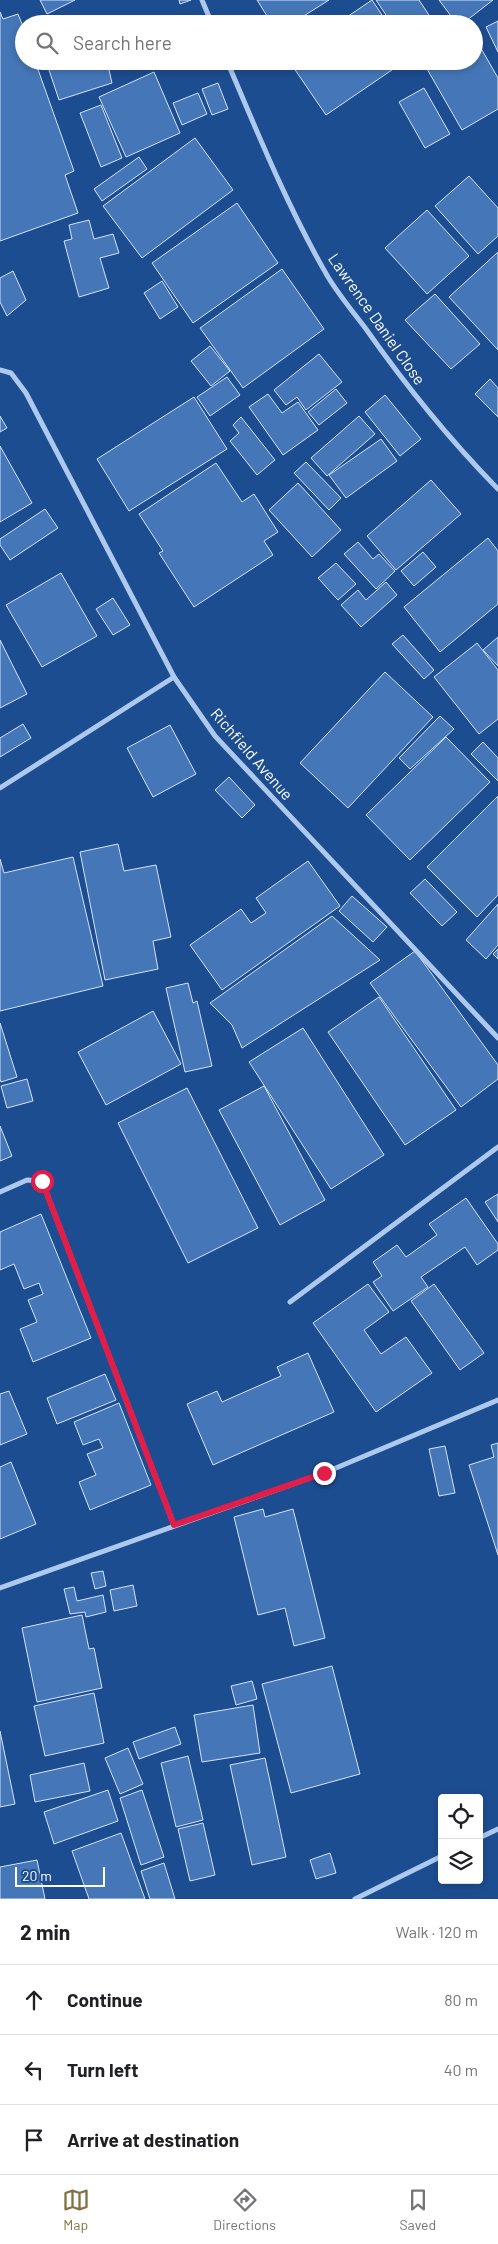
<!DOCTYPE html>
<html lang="en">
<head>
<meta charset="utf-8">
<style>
	:root { --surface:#fff; --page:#f2f2f2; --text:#202124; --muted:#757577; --line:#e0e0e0; --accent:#837244 }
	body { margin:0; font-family:Barlow,sans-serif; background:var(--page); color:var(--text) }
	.controls { position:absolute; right:15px; bottom:15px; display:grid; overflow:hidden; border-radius:5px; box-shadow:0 2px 8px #0003 }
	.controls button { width:45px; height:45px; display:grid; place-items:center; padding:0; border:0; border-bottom:1px solid var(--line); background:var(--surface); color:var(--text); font:25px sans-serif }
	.scale { position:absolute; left:15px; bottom:12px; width:90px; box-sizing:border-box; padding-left:5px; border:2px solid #fff; border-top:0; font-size:14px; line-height:18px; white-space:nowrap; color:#fff; -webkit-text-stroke:4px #1d4d91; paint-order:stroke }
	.stop { position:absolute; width:15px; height:15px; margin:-11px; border:4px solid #e11d48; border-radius:50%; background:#fff }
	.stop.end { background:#e11d48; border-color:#fff; box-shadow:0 1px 5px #0008 }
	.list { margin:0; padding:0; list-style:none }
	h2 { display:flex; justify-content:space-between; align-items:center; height:65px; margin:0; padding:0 20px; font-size:21px }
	h2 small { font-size:16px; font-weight:400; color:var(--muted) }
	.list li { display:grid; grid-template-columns:32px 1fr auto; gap:15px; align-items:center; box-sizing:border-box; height:70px; padding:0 20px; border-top:1px solid var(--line) }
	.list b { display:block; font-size:19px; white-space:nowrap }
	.list em { font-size:16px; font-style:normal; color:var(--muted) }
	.icon { flex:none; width:28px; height:28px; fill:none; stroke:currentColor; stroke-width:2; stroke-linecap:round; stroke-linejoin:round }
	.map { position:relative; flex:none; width:498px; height:1899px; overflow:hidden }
	.search { position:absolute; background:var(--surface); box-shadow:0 2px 8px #0003; left:15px; right:15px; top:15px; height:55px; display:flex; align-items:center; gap:12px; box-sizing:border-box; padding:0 18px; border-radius:28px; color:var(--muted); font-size:19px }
	.sheet { height:275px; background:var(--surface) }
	nav { display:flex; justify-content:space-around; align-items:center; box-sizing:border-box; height:70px; border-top:1px solid var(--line); background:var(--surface); font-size:14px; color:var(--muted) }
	nav a { display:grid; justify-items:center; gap:2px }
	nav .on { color:var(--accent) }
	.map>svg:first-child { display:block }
</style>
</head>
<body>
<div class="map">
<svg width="498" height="1899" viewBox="0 0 498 1899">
	<rect width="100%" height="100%" fill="#1d4d91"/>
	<g fill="#4577b8" stroke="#d3e4fa">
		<path d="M40 0H75L47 14Z"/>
		<path d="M179 0H191L180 4Z"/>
		<path d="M257 0H329L291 24H272Z"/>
		<path d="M372 0 388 24H338V23Z"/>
		<path d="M376 0H419L435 24H392Z"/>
		<path d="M439 0H493L462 24H457Z"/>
		<path d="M0 12 3 19 18 14 24 29V61H35L74 171 65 175 78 213 0 241Z"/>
		<path d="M498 21V52L486 27Z"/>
		<path d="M474 36 498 78V109L462 130 423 62 474 61Z"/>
		<path d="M46 61H107L112 83 59 100Z"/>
		<path d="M289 61H405L326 115Z"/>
		<path d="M154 72 180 133 126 157 99 97Z"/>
		<path d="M218 83 228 109 212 115 202 89Z"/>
		<path d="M424 88 450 134 425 148 399 102Z"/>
		<path d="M198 93 207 114 182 125 173 103Z"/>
		<path d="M101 105 122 158 101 167 80 113Z"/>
		<path d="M195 138 233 190 142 258 103 206Z"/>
		<path d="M139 157 147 169 102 201 94 189Z"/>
		<path d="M469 176 498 208V236L478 254 435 206Z"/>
		<path d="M237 203 278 263 193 323 152 263Z"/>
		<path d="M427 210 469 256 427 294 385 248Z"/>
		<path d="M89 220 94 239 113 234 119 253 100 258 109 288 79 297 64 241 72 239 69 225Z"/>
		<path d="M498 252V350L449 297Z"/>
		<path d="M282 269 324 329 243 388 200 328Z"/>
		<path d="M13 271 26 300 7 316 0 302V278Z"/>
		<path d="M162 281 178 307 160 319 144 293Z"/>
		<path d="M435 294 480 344 451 369 405 320Z"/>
		<path d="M210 346 230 371 211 386 191 361Z"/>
		<path d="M319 354 342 382 306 410 297 397 286 405 274 390Z"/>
		<path d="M227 377 240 395 210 416 197 397Z"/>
		<path d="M490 379 498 388V417L475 394Z"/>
		<path d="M336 389 347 403 319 425 308 412Z"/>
		<path d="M268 394 282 413 298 402 318 430 283 455 249 407Z"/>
		<path d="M385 395 421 439 400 456 365 412Z"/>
		<path d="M194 397 227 449 129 511 97 459Z"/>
		<path d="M0 416 7 428 0 432Z"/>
		<path d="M359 416 375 434 327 476 311 458Z"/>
		<path d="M241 417 275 460 257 475 230 441 239 433 233 425Z"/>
		<path d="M381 439 397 461 346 498 329 475Z"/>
		<path d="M0 446 32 503 0 522Z"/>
		<path d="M306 462 341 498 329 510 294 473Z"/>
		<path d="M216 463 242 502 254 494 278 532 264 541 273 555 194 607 159 553 163 551 139 514Z"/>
		<path d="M431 480 461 514 396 570 367 536Z"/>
		<path d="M298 483 341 530 312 557 269 510Z"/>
		<path d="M45 509 58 528 10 560 0 545V539Z"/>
		<path d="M488 538 498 551V604L440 652 404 607Z"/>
		<path d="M358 542 373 559 379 554 395 571 376 589 344 554Z"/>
		<path d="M423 552 436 567 414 586 401 571Z"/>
		<path d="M336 563 356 584 338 600 318 578Z"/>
		<path d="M61 573 97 636 42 667 6 605Z"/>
		<path d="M386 582 397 595 361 627 341 605 358 590 366 600Z"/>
		<path d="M113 598 130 625 113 635 96 609Z"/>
		<path d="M403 635 434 670 424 679 392 644Z"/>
		<path d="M498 637V666L483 650Z"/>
		<path d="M0 640 27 694 0 708Z"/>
		<path d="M477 643 498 670V719L479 734 434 677Z"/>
		<path d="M385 672 433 717 348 808 300 763Z"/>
		<path d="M440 716 454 729 410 769 399 758Z"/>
		<path d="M23 724 31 738 0 757V738Z"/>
		<path d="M170 725 196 774 153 797 127 748Z"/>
		<path d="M446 737 490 782 410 860 366 815Z"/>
		<path d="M483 742 498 758V781L471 754Z"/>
		<path d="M229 777 255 805 242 818 215 790Z"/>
		<path d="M498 796V895L477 917 427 867Z"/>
		<path d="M118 844 124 871 156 865 171 937 153 941 158 969 105 980 80 852Z"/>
		<path d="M73 857 103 986 0 1011V859L4 873Z"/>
		<path d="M308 861 340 906 222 990 190 945 241 909 251 923 266 913 256 898Z"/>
		<path d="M425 879 457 912 442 926 410 893Z"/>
		<path d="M352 896 387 927 373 942 339 911Z"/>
		<path d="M498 904V945L486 959 466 940Z"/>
		<path d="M332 916 380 960 242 1048 232 1025 210 1003Z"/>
		<path d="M498 949V959L493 954Z"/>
		<path d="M415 951 498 1065V1079L461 1107 370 983Z"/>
		<path d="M188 983 193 1003 197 1001 212 1066 185 1072 166 988Z"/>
		<path d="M379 997 456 1110 405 1145 328 1032Z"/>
		<path d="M153 1011 181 1064 106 1105 78 1052Z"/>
		<path d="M0 1023 17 1077 1 1082 0 1079Z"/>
		<path d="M303 1028 384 1155 331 1189 249 1062Z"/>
		<path d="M27 1079 33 1101 7 1108 1 1086Z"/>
		<path d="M264 1086 325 1200 280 1225 219 1110Z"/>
		<path d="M187 1088 258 1228 188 1263 118 1123Z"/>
		<path d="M0 1126 12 1156 0 1161Z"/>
		<path d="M498 1194V1222L485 1202Z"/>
		<path d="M466 1198 498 1244V1250L477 1265 465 1247 421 1277 428 1287 393 1311 373 1282 382 1276 373 1262 397 1245 406 1257 437 1235 429 1224Z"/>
		<path d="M41 1214 91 1338 33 1362 20 1329 37 1322 28 1300 43 1294 39 1283 24 1289 14 1264 0 1270V1232Z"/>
		<path d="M368 1284 389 1312 364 1330 381 1354 406 1337 432 1373 376 1412 313 1323Z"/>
		<path d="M434 1284 484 1353 460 1370 411 1301Z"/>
		<path d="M308 1353 334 1412 213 1465 187 1404 217 1391 222 1402 281 1376 277 1367Z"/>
		<path d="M105 1374 116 1400 57 1424 47 1398Z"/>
		<path d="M9 1391 27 1434 0 1445V1394Z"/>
		<path d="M119 1403 151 1485 90 1510 79 1482 96 1475 87 1454 103 1448 99 1439 83 1445 74 1422Z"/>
		<path d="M498 1443V1555L469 1465 494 1457 491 1445Z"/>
		<path d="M445 1446 455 1493 439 1496 429 1449Z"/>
		<path d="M11 1462 36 1524 0 1539V1467Z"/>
		<path d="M263 1509 265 1517 293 1509 325 1638 294 1646 285 1608 258 1615 234 1517Z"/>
		<path d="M103 1571 106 1586 95 1589 91 1573Z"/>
		<path d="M133 1585 137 1606 114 1611 110 1590Z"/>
		<path d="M74 1587 77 1601 103 1595 106 1612 86 1617 85 1612 70 1614 64 1589Z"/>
		<path d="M82 1615 89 1649 94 1648 102 1688 37 1702 22 1628Z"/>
		<path d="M332 1666 360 1774 291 1793 262 1684Z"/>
		<path d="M252 1681 257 1699 236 1705 231 1686Z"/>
		<path d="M94 1693 104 1743 45 1756 34 1706Z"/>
		<path d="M253 1705 260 1753 202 1762 194 1715Z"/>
		<path d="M175 1727 181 1744 139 1759 133 1742Z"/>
		<path d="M0 1731 15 1804 0 1807Z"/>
		<path d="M128 1748 143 1784 120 1794 105 1758Z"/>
		<path d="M188 1756 203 1820 176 1827 161 1763Z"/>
		<path d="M265 1758 286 1857 252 1865 230 1765Z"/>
		<path d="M84 1763 90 1791 35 1802 30 1775Z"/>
		<path d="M108 1790 118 1821 54 1844 44 1812Z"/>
		<path d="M142 1790 164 1857 141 1865 120 1798Z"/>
		<path d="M203 1823 215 1875 190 1881 178 1829Z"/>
		<path d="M121 1833 145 1899H89L72 1851Z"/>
		<path d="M330 1853 336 1873 316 1879 310 1860Z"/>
		<path d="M37 1860 45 1899H0V1867Z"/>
		<path d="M164 1863 175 1899H150L141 1871Z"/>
	</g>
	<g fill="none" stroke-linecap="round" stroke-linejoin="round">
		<g stroke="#adc9ee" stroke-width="5">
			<path d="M202 0 212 24"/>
			<path d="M227 61C258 134 288 208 328 277 339 295 353 312 366 329 406 386 449 439 498 489"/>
			<path d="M0 370 11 373 26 393 174 677 215 736 498 1038"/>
			<path d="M0 788 174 677"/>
			<path d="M0 1192 27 1180 42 1181 174 1525"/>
			<path d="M290 1302 498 1147"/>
			<path d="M0 1588 324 1473 498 1400"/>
			<path d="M479 1838 498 1829"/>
			<path d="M355 1899 442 1856"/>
		</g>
	</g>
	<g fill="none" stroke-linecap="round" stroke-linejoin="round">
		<path stroke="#e11d48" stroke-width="6" d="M42 1181 174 1525 324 1473"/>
	</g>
	<g text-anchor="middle" stroke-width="4" stroke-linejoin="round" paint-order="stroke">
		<g font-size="16" fill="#fff" stroke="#1d4d91">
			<text transform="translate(377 319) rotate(55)" y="6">Lawrence Daniel Close</text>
			<text transform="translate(252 754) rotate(49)" y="6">Richfield Avenue</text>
		</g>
	</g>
</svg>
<div class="controls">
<button><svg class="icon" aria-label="locate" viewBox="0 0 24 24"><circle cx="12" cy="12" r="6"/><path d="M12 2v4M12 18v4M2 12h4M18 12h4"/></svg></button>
<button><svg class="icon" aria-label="layers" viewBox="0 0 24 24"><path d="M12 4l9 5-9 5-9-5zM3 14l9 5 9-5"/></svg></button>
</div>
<div class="scale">20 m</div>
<div class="stop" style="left:42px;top:1181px"></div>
<div class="stop end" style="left:324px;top:1473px"></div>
<div class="search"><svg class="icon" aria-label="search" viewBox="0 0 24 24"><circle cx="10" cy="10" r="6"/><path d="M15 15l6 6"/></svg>Search here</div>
</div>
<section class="sheet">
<h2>2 min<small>Walk · 120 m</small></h2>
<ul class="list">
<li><svg class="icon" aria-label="ahead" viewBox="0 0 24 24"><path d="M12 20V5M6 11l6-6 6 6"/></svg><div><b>Continue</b></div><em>80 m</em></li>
<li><svg class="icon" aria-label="left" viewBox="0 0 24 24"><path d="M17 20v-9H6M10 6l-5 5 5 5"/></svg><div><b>Turn left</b></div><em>40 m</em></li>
<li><svg class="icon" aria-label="arrive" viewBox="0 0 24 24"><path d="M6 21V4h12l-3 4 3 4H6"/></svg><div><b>Arrive at destination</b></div></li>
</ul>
</section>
<nav>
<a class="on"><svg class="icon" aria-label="map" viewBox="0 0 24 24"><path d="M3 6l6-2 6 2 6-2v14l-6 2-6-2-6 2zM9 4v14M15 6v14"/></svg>Map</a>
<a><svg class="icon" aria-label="directions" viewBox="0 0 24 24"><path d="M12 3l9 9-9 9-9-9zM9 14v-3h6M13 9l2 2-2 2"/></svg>Directions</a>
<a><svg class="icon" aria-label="saved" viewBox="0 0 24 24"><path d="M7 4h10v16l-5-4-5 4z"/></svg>Saved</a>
</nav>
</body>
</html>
